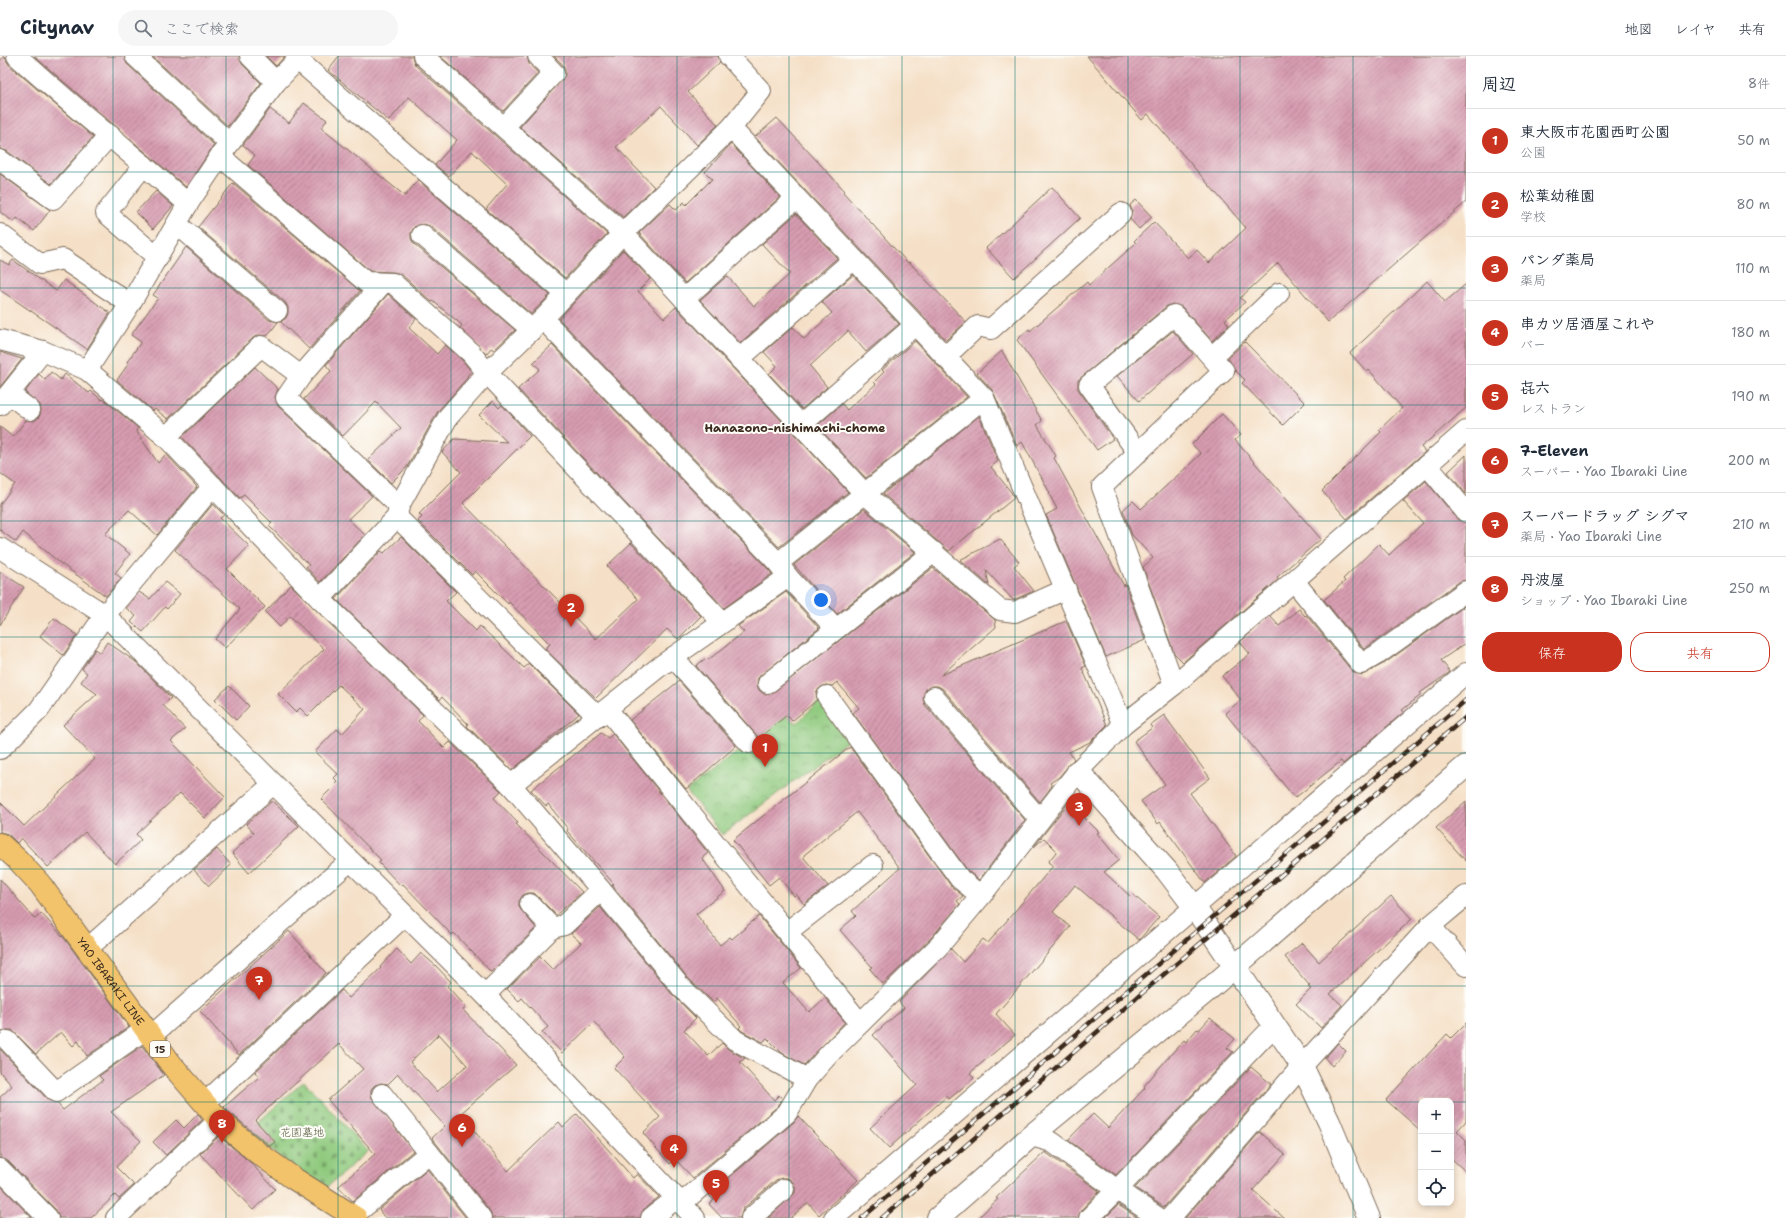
<!DOCTYPE html>
<html lang="ja">
<head>
<meta charset="utf-8">
<style>
	:root { --surface:#fff; --page:#f6f6f7; --text:#1f2937; --muted:#747a83; --line:#e0e1e3; --accent:#c8321e }
	body { margin:0; font-family:"Shantell Sans","Klee One",sans-serif; background:var(--page); color:var(--text) }
	.controls { position:absolute; right:12px; bottom:12px; display:grid; overflow:hidden; border-radius:8px; box-shadow:0 2px 6px #0003 }
	.controls button { width:36px; height:36px; display:grid; place-items:center; padding:0; border:0; border-bottom:1px solid var(--line); background:var(--surface); color:var(--text); font:20px sans-serif }
	.you { position:absolute; left:821px; top:544px; width:14px; height:14px; margin:-10px; border:3px solid #fff; border-radius:50%; background:#1a73e8; box-shadow:0 0 0 6px #1a73e833 }
	.badge { display:grid; place-items:center; width:26px; height:26px; border-radius:50%; background:var(--accent); color:#fff; font-size:13px; font-weight:700 }
	.pin { position:absolute; translate:-50% -33px; filter:drop-shadow(0 1px 2px #0008) }
	.pin::after { content:''; position:absolute; top:21px; width:14px; height:12px; background:inherit; clip-path:polygon(0 0,100% 0,50% 100%) }
	.list { margin:0; padding:0; list-style:none }
	h2 { display:flex; justify-content:space-between; align-items:center; height:52px; margin:0; padding:0 16px; font-size:17px }
	h2 small { font-size:13px; font-weight:400; color:var(--muted) }
	.list li { display:grid; grid-template-columns:26px 1fr auto; gap:12px; align-items:center; box-sizing:border-box; height:64px; padding:0 16px; border-top:1px solid var(--line) }
	.list b { display:block; font-size:15px; white-space:nowrap }
	.list p { margin:0; font-size:13px; white-space:nowrap; color:var(--muted) }
	.list em { font-size:13px; font-style:normal; color:var(--muted) }
	.actions { display:flex; gap:8px; padding:12px 16px }
	.actions a { flex:1; padding:9px 0; border:1px solid var(--accent); border-radius:16px; text-align:center; font-size:14px; color:var(--accent) }
	.actions .main { background:var(--accent); color:#fff }
	.icon { flex:none; width:22px; height:22px; fill:none; stroke:currentColor; stroke-width:2; stroke-linecap:round; stroke-linejoin:round }
	.map { position:relative; flex:none; width:1466px; height:1162px; overflow:hidden }
	header { display:flex; align-items:center; gap:24px; box-sizing:border-box; height:56px; padding:0 20px; background:var(--surface); border-bottom:1px solid var(--line) }
	header strong { font-size:19px }
	nav { display:flex; gap:22px; margin-inline-start:auto; font-size:14px }
	.search { width:280px; height:36px; background:var(--page); display:flex; align-items:center; gap:10px; box-sizing:border-box; padding:0 14px; border-radius:22px; color:var(--muted); font-size:15px }
	main { display:flex }
	aside { flex:1; background:var(--surface) }
	.map>svg:first-child { display:block }
</style>
</head>
<body>
<header>
<strong>Citynav</strong>
<div class="search"><svg class="icon" aria-label="search" viewBox="0 0 24 24"><circle cx="10" cy="10" r="6"/><path d="M15 15l6 6"/></svg>ここで検索</div>
<nav><a>地図</a><a>レイヤ</a><a>共有</a></nav>
</header>
<main>
<div class="map">
<svg width="1466" height="1162" viewBox="0 0 1466 1162">
	<defs>
		<pattern id="cemetery-stones" width="16" height="16" patternUnits="userSpaceOnUse"><rect width="16" height="16" fill="#8ec97d"/><path d="M2 7V4a2 2 0 0 1 4 0v3zM10 15v-3a2 2 0 0 1 4 0v3z" fill="#75a366"/></pattern>
		<pattern id="park-crowns" width="20" height="18" patternUnits="userSpaceOnUse"><rect width="20" height="18" fill="#8ec97d"/><path d="M2 6a3 3 0 1 1 6 0M12 15a3 3 0 1 1 6 0" fill="none" stroke="#75a366"/></pattern>
		<pattern id="building-hatch" width="6" height="6" patternUnits="userSpaceOnUse"><rect width="6" height="6" fill="#d79cb1"/><path d="M-1 1l2-2M0 6l6-6M5 7l2-2" fill="none" stroke="#b07f8f"/></pattern>
	</defs>
	<rect width="100%" height="100%" fill="#fdfcf7"/>
	<filter id="ink" filterUnits="userSpaceOnUse"><feTurbulence type="fractalNoise" baseFrequency=".025" numOctaves="2"/><feDisplacementMap in="SourceGraphic" scale="8" xChannelSelector="R" yChannelSelector="G"/><feConvolveMatrix kernelMatrix="1 2 1 2 8 2 1 2 1" color-interpolation-filters="sRGB"/></filter>
	<filter id="wash" filterUnits="userSpaceOnUse"><feTurbulence type="fractalNoise" baseFrequency=".012" numOctaves="4" result="noise"/><feDisplacementMap in="SourceGraphic" scale="16" xChannelSelector="R" yChannelSelector="G"/><feGaussianBlur stdDeviation="0.9" result="paint"/><feColorMatrix in="noise" values="0 0 0 0 0 0 0 0 0 0 0 0 0 0 0 0 0 1.4 0 .05"/><feComposite in="paint" operator="in"/></filter>
	<g filter="url(#wash)">
		<rect width="100%" height="100%" fill="#f5e0c7"/>
		<path fill="url(#cemetery-stones)" stroke="#647a4e" d="M304 1025 368 1095 325 1133 246 1077Z"/>
		<path fill="url(#park-crowns)" stroke="#647a4e" d="M821 643 850 683 722 779 687 735 749 687 786 654 796 668Z"/>
		<g id="blocks">
			<g fill="url(#building-hatch)" fill-rule="evenodd">
				<path d="M4 0 9 9 93 81 51 128 7 95 0 93V5Z"/>
				<path d="M34 0H124L127 8 214 89 186 131Z"/>
				<path d="M152 0H239L242 8 261 27 228 70Z"/>
				<path d="M266 0H285L276 10Z"/>
				<path d="M339 0H412L415 9 607 178 565 222 486 153 507 128 472 95 449 120 435 109 457 84 409 41 389 65 328 14Z"/>
				<path d="M440 0H527L529 8 538 17 503 55Z"/>
				<path d="M554 0H718L720 6 688 36 718 69 697 89 661 50 616 91 654 131 623 161 520 71 565 20V14L563 9Z"/>
				<path d="M1087 0H1466V146L1328 266 1278 207 1240 242 1245 246 1225 264 1229 269 1212 285 1182 251 1172 248 1167 250 1078 324V333L1113 383 1097 394 1017 284 1029 273 1030 275 1087 226 1089 229 1136 187 1134 185 1154 166 1188 202 1197 194 1209 207 1246 172 1148 58 1142 64Z"/>
				<path d="M304 47 327 64 321 72 405 140 418 124 550 239 531 258 430 170 424 168 414 171 411 177V183L414 188 515 274 494 294 491 292 486 298 460 272 462 269 433 245 432 246 401 218 393 216 370 215 248 109 255 99 243 89 270 53 289 67Z"/>
				<path d="M777 62 845 135 843 136 894 192 908 207 909 206 966 266 946 284 755 81Z"/>
				<path d="M731 88 780 141 685 227 639 177 670 148 676 154 684 146 686 149 712 123 705 116Z"/>
				<path d="M0 118 50 154 34 175 17 162 14 166 0 156Z"/>
				<path d="M233 127 360 235 309 293 281 266 286 262 288 257V251L285 246 198 171Z"/>
				<path d="M1052 131 1080 162 1014 222 986 192Z"/>
				<path d="M156 135 173 150 153 173 136 156Z"/>
				<path d="M1136 144 1152 161 1139 173 1130 163 1132 155 1130 149Z"/>
				<path d="M796 158 837 202 740 287 700 244 727 220 754 250 790 218 762 188Z"/>
				<path d="M186 191 269 264 278 266 267 280 258 279 253 282 168 363 155 353 153 355 117 324 129 307 127 306 141 286 131 279 158 242 153 239Z"/>
				<path d="M623 194 650 223 638 235 664 262 676 251 848 436 779 491 559 263Z"/>
				<path d="M0 204 9 209 13 204 56 235 64 224 110 257 87 293 0 234Z"/>
				<path d="M853 219 899 268 866 296 848 275 810 310 827 331 802 353 769 318 777 310 764 296 793 271 804 283 832 257 822 246Z"/>
				<path d="M1427 225 1445 246 1466 228V352L1421 391 1425 396 1347 463 1322 435 1381 376 1379 374 1402 352 1369 314 1367 316 1350 297Z"/>
				<path d="M388 238 416 263 409 272 437 298 445 289 463 305 471 315 467 320 468 321 438 355 407 411 391 427 368 404 401 372 376 346 343 380 304 343 331 315 326 309Z"/>
				<path d="M1173 275 1193 298 1139 345 1117 320Z"/>
				<path d="M915 285 967 341 866 422 817 370 842 348 847 354 876 328 874 326 884 316 882 314Z"/>
				<path d="M1245 286 1305 347 1283 369 1242 327 1245 324 1235 314 1228 302Z"/>
				<path d="M552 289 769 514 772 518 724 552 518 333 540 313 533 307Z"/>
				<path d="M1002 295 1042 365 1037 369 1056 400 1054 402 1124 530 1125 528 1145 584 1106 601 1046 459 1057 453 1049 438 1050 437 1022 386 1017 390 993 335 977 317Z"/>
				<path d="M0 296 22 303 0 331Z"/>
				<path d="M255 311 278 333 275 341 278 350 372 440 348 463 365 479 320 526 306 511 309 509 269 470 272 467 244 439 240 442 182 381Z"/>
				<path d="M51 316 61 324 65 318 89 337 91 335 102 344 103 343 138 372 136 375 158 407 166 398 197 431 157 479 129 454 105 478 130 498 115 517 121 522 106 540 60 507 23 476 16 486 0 474V448L15 428 0 417V371L13 381 26 364 34 365 39 361 41 355 40 349 25 336 39 318 45 324Z"/>
				<path d="M493 345 499 352 502 349 530 380 463 447 596 583 638 543 607 510 631 487 701 560 678 583 667 573 596 642 545 593 550 588 509 546 508 548 475 515 472 519 418 465 422 461 419 458 461 416 442 396 454 383 507 386 479 359Z"/>
				<path d="M1222 358 1241 379 1235 384 1321 483 1277 521 1279 523 1183 606 1174 597 1143 511 1153 502 1132 479 1123 454 1133 445 1141 453 1201 398 1192 388Z"/>
				<path d="M979 360 998 405 991 411 1011 436 1014 442 949 495 883 438Z"/>
				<path d="M1466 399V438L1448 416Z"/>
				<path d="M1426 425 1457 463 1466 467V524L1459 526 1364 593 1324 544 1345 525 1343 523 1379 488 1389 499 1423 467 1403 445Z"/>
				<path d="M213 448 224 459 220 462 249 490 227 513 265 551 225 592 215 583 240 553 175 494Z"/>
				<path d="M864 453 915 496 837 558 794 509Z"/>
				<path d="M401 481 456 536 446 545 476 575 480 570 524 612 529 608 579 658 512 714 467 670 468 668 442 641 440 644 336 543 381 495 384 497Z"/>
				<path d="M1000 483 1019 506 1014 510 1034 535 1013 544 986 514 989 529 960 504Z"/>
				<path d="M933 512 995 564 996 571 941 619 1066 565 1086 610 1082 612 1107 669 1090 686 1069 696 1074 703 1059 721 1050 727 1052 730 1040 746 943 633 938 630H932L926 633 923 643 925 649 1025 764 979 824 968 815 853 657 859 652 837 626 832 630 826 629 821 631 816 636 817 644 792 665 787 659 759 682 696 610 706 602 708 604 744 576 738 570 786 536 819 572 758 622 757 628 759 634 764 638H770Z"/>
				<path d="M0 516 24 531 0 569Z"/>
				<path d="M165 526 180 538 167 553 165 551 143 576 131 566 136 560 126 552 139 536 150 543Z"/>
				<path d="M291 529 423 659 418 665 444 692 450 686 501 735 494 742 518 767 516 768 582 836 556 859 534 837H528L523 839 519 845V851L536 872 491 916 454 877 452 879 403 828 401 830 379 807 381 804 321 743 338 726 334 722 338 718 315 696 337 673 342 678 365 653 339 629 308 660 300 652 296 656 278 638 324 593 290 560 280 571 265 556Z"/>
				<path d="M1466 549V587L1441 604 1450 616 1420 637 1421 639 1402 654 1404 656 1343 708 1341 705 1295 742 1225 657 1241 644 1222 620 1250 598 1240 586 1270 560 1279 570 1299 553 1305 560 1306 559 1352 615 1362 619 1385 607Z"/>
				<path d="M54 562 77 579 63 599 40 580Z"/>
				<path d="M107 586 136 606 171 642 163 649 185 673 171 685 225 741 205 762 180 737 136 778 141 784 115 808 85 776 48 811 21 782 17 787 8 778 0 776V746L24 770 95 703 63 669 97 638 81 626 87 617 82 613 95 593 100 597Z"/>
				<path d="M679 625 736 690 686 733 630 664Z"/>
				<path d="M229 630 249 650 236 664 215 643Z"/>
				<path d="M1164 659 1210 722 1190 737 1236 800 1205 827 1160 766 1158 768 1141 745 1165 728 1134 685 1152 672 1150 669Z"/>
				<path d="M601 677 608 682 613 678 708 797 702 802 725 835 696 858 720 889 730 881 732 883 759 860 801 912 783 927 809 956 825 942 845 966 804 1009 782 997 767 982 763 986 742 975 739 972 741 970 717 942 713 946 688 922 612 829 614 828 567 775 568 773 548 748 546 750 531 734Z"/>
				<path d="M850 691 951 830 963 840 957 845 960 848 931 882 883 928 870 913 872 911 840 874 856 860 852 855 900 812 857 756 804 799V802L828 830 804 848 796 838 794 840 779 821 769 829 733 784Z"/>
				<path d="M272 745 299 770 249 817 232 797 254 777 246 768Z"/>
				<path d="M1466 745V805L1436 772Z"/>
				<path d="M1069 746 1099 776 1097 777 1119 804 1104 816 1130 840 1132 838 1159 861 1139 884 1075 829 1053 856 1070 871 996 958 1015 979 970 1017 974 1022 949 1043 947 1040 889 1092 870 1072 917 1029 873 979 904 952 899 946 951 893 963 906 983 883 988 887 1053 810 1048 806 1057 795 1044 782 1033 792Z"/>
				<path d="M217 793 231 809 209 830 194 814Z"/>
				<path d="M0 823 35 863 41 857 64 882 129 971 87 1000 78 985 73 990 61 976 36 998 12 974H6L0 977Z"/>
				<path d="M1391 840 1412 863 1330 938 1342 949 1321 972 1296 948 1311 933 1308 931 1310 930 1285 901 1302 887 1319 906Z"/>
				<path d="M600 851 671 937 696 962 684 974 708 1000 722 987 729 994 745 1002 740 1006 774 1044 779 1039 782 1043 778 1050 693 1122 675 1103 670 1108 643 1077 660 1061 614 1012 625 1001 594 966 562 997 542 976 548 971 522 942 519 945 507 933 540 901 553 914 581 887 571 878Z"/>
				<path d="M289 875 326 917 239 999 200 955Z"/>
				<path d="M397 893 411 908 421 897 436 910 451 926 447 930 466 951 463 954 516 1009 460 1058 508 1115 559 1066 563 1071 577 1058 633 1122 637 1118 659 1141 644 1153 640 1162H492L490 1155 432 1082 445 1070 398 1018 388 1028 381 1027 375 1029 371 1033V1040L413 1095 353 1145 338 1131 375 1098 328 1044 363 1013 339 988 255 1064 275 1086 270 1090 228 1055 224 1051 259 1021 255 1016 342 934 349 942 381 912 380 911ZM439 978 467 1009 437 1036 410 1006Z"/>
				<path d="M1210 962 1235 983 1227 992 1233 996 1116 1119 1068 1084 1093 1058 1108 1072 1145 1032 1144 1030 1172 997 1184 984 1186 986 1197 973 1199 974Z"/>
				<path d="M1466 967V1065L1457 1075 1466 1084V1116L1451 1102V1045H1421V1075L1386 1044 1447 978 1451 982Z"/>
				<path d="M1338 987 1346 995 1332 1010 1325 1002Z"/>
				<path d="M142 990 164 1019 111 1056 141 1085 116 1111 134 1129 119 1143 115 1139 91 1162H59L56 1154 8 1105 0 1102V1041L12 1030 0 1016V993L48 1044 57 1047 63 1054 103 1024 99 1020Z"/>
				<path d="M1251 1011 1271 1028 1164 1151 1135 1132Z"/>
				<path d="M198 1058 202 1064 166 1099 153 1086 176 1064 184 1072Z"/>
				<path d="M798 1060 858 1124 819 1159 808 1147 791 1162H768L795 1137V1131L793 1126 788 1122H782L776 1124 743 1153 740 1162H722L709 1148 714 1144 709 1139 794 1066Z"/>
				<path d="M1260 1076 1285 1098 1253 1134 1284 1162H1185Z"/>
				<path d="M219 1080 251 1107 275 1133 253 1154 200 1098Z"/>
				<path d="M1045 1096 1099 1135 1081 1154 1078 1162H978L998 1143 996 1142Z"/>
				<path d="M427 1113 466 1162H385L379 1154Z"/>
				<path d="M0 1129 32 1162H0Z"/>
				<path d="M1118 1149 1138 1162H1105Z"/>
			</g>
		</g>
	</g>
	<g filter="url(#ink)">
		<use href="#blocks" fill-opacity="0" stroke="#7c6a59" stroke-width="1"/>
		<g fill="none" stroke-linecap="round" stroke-linejoin="round">
			<defs>
				<g id="minor">
					<path d="M17 0C73 51 132 98 188 148"/>
					<path d="M135 0 229 87"/>
					<path d="M250 0 276 26"/>
					<path d="M423 0 623 177 865 438 1000 554 1015 556 1066 533"/>
					<path d="M298 4 566 238"/>
					<path d="M504 71 554 17 538 0"/>
					<path d="M731 72 984 342 1123 669"/>
					<path d="M220 100 366 226 393 227 471 297 487 317 722 566"/>
					<path d="M0 104 53 143 110 79"/>
					<path d="M144 109 106 157 158 202"/>
					<path d="M177 168 277 255"/>
					<path d="M0 178 40 208 63 203 130 248"/>
					<path d="M422 179 532 274"/>
					<path d="M684 243 796 142"/>
					<path d="M0 284 43 295 87 314 166 381 320 543 511 729 601 834 680 930 735 984 807 1023"/>
					<path d="M945 301 978 270 991 273 1121 157"/>
					<path d="M1212 301 1279 237"/>
					<path d="M739 303 854 203"/>
					<path d="M87 314 130 248 188 148 220 100 276 26 301 0"/>
					<path d="M301 320 286 342 399 450"/>
					<path d="M9 338 30 354"/>
					<path d="M0 349 43 295"/>
					<path d="M801 369 915 269"/>
					<path d="M166 381 261 290 301 320 383 227"/>
					<path d="M1138 397 1089 329 1174 259 1224 315 1212 326 1102 431 1174 629"/>
					<path d="M1427 409 1466 456"/>
					<path d="M397 461 598 661"/>
					<path d="M0 492 105 559 485 939 695 1162"/>
					<path d="M778 507 984 342"/>
					<path d="M788 521 836 573"/>
					<path d="M1294 525 1361 608 1378 598 1466 535"/>
					<path d="M320 543 397 461 399 450 448 361 487 317 543 263 623 177 731 72 761 35 729 0"/>
					<path d="M673 601 749 687"/>
					<path d="M768 627 934 496"/>
					<path d="M827 640 960 823 981 840"/>
					<path d="M934 641 1040 764"/>
					<path d="M607 653 860 967"/>
					<path d="M0 693 39 654 105 559 213 430"/>
					<path d="M511 729 659 611 788 521 778 507 543 263"/>
					<path d="M530 848 552 872 564 869 601 834"/>
					<path d="M1430 870 1466 910"/>
					<path d="M787 876 873 809"/>
					<path d="M87 893 273 728"/>
					<path d="M485 939 552 872"/>
					<path d="M151 980 350 805"/>
					<path d="M8 985 56 1036 146 973"/>
					<path d="M382 1038 481 1162"/>
					<path d="M205 1047 404 860"/>
					<path d="M1031 1080 1052 1086 1117 1134 1159 1162"/>
					<path d="M0 1113 48 1162"/>
					<path d="M682 1147 787 1057 807 1023 830 997 939 890 981 840 1078 715 1123 669 1174 629 1466 375"/>
					<path d="M353 1160 429 1097"/>
					<path d="M116 1162 219 1064"/>
					<path d="M651 1162 677 1142"/>
					<path d="M751 1162 784 1133"/>
					<path d="M834 1162 1466 617"/>
					<path d="M1089 1162 1117 1134 1274 970"/>
					<path d="M1170 1162 1302 1010 1430 870 1466 840"/>
				</g>
				<g id="tertiary">
					<path d="M1078 715 1167 815 1195 852 1302 1010 1329 1066 1369 1162"/>
					<path d="M938 1162 1031 1080 1208 934 1466 710"/>
				</g>
				<g id="primary">
					<path id="s1" d="M0 788 18 804 40 828 171 1008 219 1064 258 1097 293 1122 356 1162"/>
				</g>
			</defs>
			<use href="#minor" stroke="#7c6a59" stroke-width="22"/>
			<use href="#tertiary" stroke="#7c6a59" stroke-width="24"/>
			<use href="#primary" stroke="#7c6a59" stroke-width="24"/>
			<use href="#minor" stroke="#fff" stroke-width="20"/>
			<use href="#tertiary" stroke="#fff" stroke-width="22"/>
			<use href="#primary" stroke="#f2c36a" stroke-width="22"/>
			<defs>
				<g id="rail">
					<path d="M862 1162 1466 644"/>
					<path d="M882 1162 1163 919 1258 839 1466 661"/>
				</g>
			</defs>
			<use href="#rail" stroke="#3b2a1e" stroke-width="4.5"/>
			<use href="#rail" stroke="#fdfcf7" stroke-width="3" stroke-dasharray="9" stroke-linecap="butt"/>
		</g>
	</g>
	<path fill="none" stroke="#0f766e" stroke-width="1" stroke-opacity="0.55" d="M113 0V1162M226 0V1162M338 0V1162M451 0V1162M564 0V1162M677 0V1162M789 0V1162M902 0V1162M1015 0V1162M1128 0V1162M1240 0V1162M1353 0V1162M0 116H1466M0 232H1466M0 349H1466M0 465H1466M0 581H1466M0 697H1466M0 813H1466M0 930H1466M0 1046H1421M1451 1046H1466"/>
	<g text-anchor="middle" stroke-width="4" stroke-linejoin="round" paint-order="stroke">
		<rect fill="#fdfcf7" stroke="#75695f" stroke-width="1" x="150" y="985" width="20" height="16" rx="3"/>
		<g font-size="10" font-weight="bold" fill="#3b2a1e">
			<text x="160" y="997">15</text>
		</g>
		<g font-size="11" fill="#3b2a1e" stroke="#fdfcf7">
			<text dy="4" stroke="none"><textPath href="#s1" startOffset="177">YAO IBARAKI LINE</textPath></text>
		</g>
		<g font-size="11" fill="#545a3a" stroke="#fdfcf7">
			<text x="302" y="1080">花園墓地</text>
		</g>
		<g font-size="12" font-weight="bold" fill="#3b2a1e" stroke="#fdfcf7">
			<text x="795" y="376">Hanazono-nishimachi-chome</text>
		</g>
	</g>
</svg>
<div class="controls">
<button>+</button>
<button>−</button>
<button><svg class="icon" aria-label="locate" viewBox="0 0 24 24"><circle cx="12" cy="12" r="6"/><path d="M12 2v4M12 18v4M2 12h4M18 12h4"/></svg></button>
</div>
<div class="you"></div>
<div class="pin badge" style="left:765px;top:711px">1</div>
<div class="pin badge" style="left:571px;top:571px">2</div>
<div class="pin badge" style="left:1079px;top:770px">3</div>
<div class="pin badge" style="left:674px;top:1112px">4</div>
<div class="pin badge" style="left:716px;top:1147px">5</div>
<div class="pin badge" style="left:462px;top:1091px">6</div>
<div class="pin badge" style="left:259px;top:944px">7</div>
<div class="pin badge" style="left:222px;top:1087px">8</div>
</div>
<aside>
<h2>周辺<small>8件</small></h2>
<ul class="list">
<li><span class="badge">1</span><div><b>東大阪市花園西町公園</b><p>公園</p></div><em>50 m</em></li>
<li><span class="badge">2</span><div><b>松葉幼稚園</b><p>学校</p></div><em>80 m</em></li>
<li><span class="badge">3</span><div><b>パンダ薬局</b><p>薬局</p></div><em>110 m</em></li>
<li><span class="badge">4</span><div><b>串カツ居酒屋これや</b><p>バー</p></div><em>180 m</em></li>
<li><span class="badge">5</span><div><b>㐂六</b><p>レストラン</p></div><em>190 m</em></li>
<li><span class="badge">6</span><div><b>7-Eleven</b><p>スーパー · Yao Ibaraki Line</p></div><em>200 m</em></li>
<li><span class="badge">7</span><div><b>スーパードラッグ シグマ</b><p>薬局 · Yao Ibaraki Line</p></div><em>210 m</em></li>
<li><span class="badge">8</span><div><b>丹波屋</b><p>ショップ · Yao Ibaraki Line</p></div><em>250 m</em></li>
</ul>
<div class="actions"><a class="main">保存</a><a>共有</a></div>
</aside>
</main>
</body>
</html>
